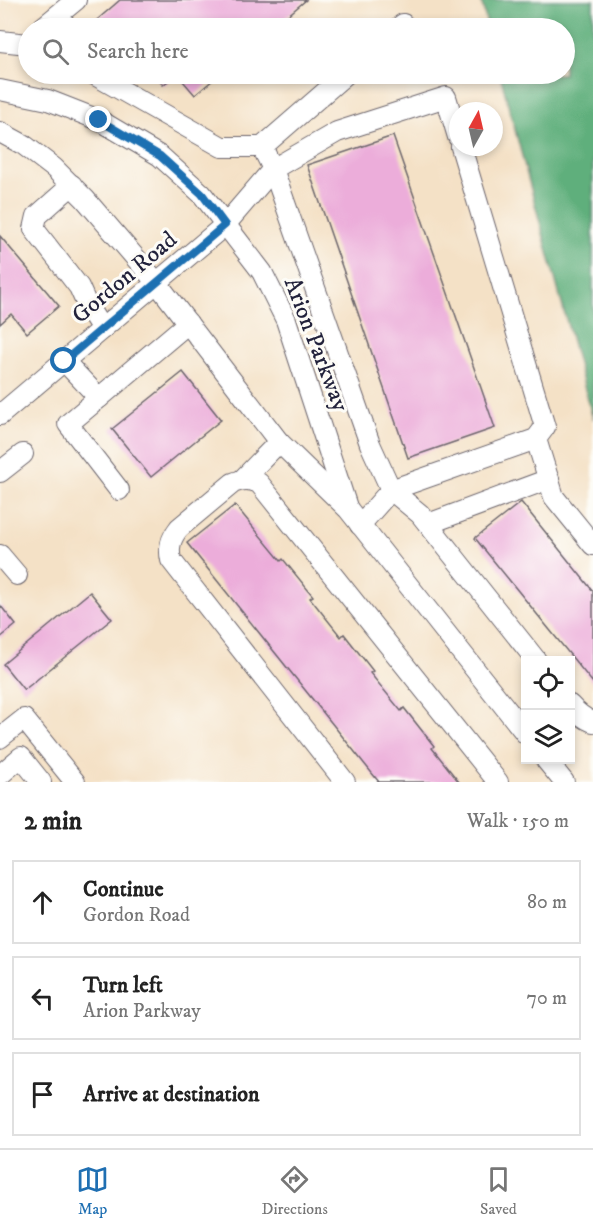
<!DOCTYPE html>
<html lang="en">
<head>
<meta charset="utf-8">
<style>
	:root { --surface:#fff; --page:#f6f6f6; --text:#222; --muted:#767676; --line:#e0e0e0; --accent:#1f6fb2 }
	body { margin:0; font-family:"IM FELL DW Pica",serif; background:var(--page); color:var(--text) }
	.controls { position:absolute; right:18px; bottom:18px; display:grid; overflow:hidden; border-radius:0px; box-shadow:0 3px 9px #0003 }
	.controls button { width:54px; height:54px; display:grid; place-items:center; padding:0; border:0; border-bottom:2px solid var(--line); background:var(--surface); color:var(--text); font:30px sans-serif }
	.compass { position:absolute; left:449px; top:102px; width:54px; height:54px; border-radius:50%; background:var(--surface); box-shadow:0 3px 9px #0003; rotate:8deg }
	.stop { position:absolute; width:18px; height:18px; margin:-14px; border:4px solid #1f6fb2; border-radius:50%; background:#fff }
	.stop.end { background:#1f6fb2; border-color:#fff; box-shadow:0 2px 6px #0008 }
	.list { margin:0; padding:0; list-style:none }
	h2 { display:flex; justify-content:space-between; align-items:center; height:78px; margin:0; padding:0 24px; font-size:26px }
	h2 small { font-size:20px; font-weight:400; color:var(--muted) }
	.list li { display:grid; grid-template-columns:39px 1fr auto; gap:18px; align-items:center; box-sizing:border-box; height:84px; margin:0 12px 12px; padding:0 12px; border:2px solid var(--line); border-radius:0px }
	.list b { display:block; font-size:22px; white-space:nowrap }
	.list p { margin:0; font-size:20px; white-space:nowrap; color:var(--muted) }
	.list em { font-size:20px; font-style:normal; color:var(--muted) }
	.icon { flex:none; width:33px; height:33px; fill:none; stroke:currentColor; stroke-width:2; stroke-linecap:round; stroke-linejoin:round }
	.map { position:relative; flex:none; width:593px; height:782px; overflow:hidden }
	.search { position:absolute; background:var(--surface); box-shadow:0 3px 9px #0003; left:18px; right:18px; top:18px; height:66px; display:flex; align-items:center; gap:15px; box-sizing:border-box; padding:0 21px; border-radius:33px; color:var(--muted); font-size:22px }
	.sheet { height:366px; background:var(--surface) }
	nav { display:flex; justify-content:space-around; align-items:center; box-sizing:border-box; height:84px; border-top:2px solid var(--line); background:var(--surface); font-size:16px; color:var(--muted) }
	nav a { display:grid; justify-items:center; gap:3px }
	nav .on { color:var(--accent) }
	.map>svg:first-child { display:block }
</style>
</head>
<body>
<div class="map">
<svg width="593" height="782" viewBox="0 0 593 782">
	<rect width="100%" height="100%" fill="#fdfcf7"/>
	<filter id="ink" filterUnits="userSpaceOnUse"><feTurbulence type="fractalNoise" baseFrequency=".0167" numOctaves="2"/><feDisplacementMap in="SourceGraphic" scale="12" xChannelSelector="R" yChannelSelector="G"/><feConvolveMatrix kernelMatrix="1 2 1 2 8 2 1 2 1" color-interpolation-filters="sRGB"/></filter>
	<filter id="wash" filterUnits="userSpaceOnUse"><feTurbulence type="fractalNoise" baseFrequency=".008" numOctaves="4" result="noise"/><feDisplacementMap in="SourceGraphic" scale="24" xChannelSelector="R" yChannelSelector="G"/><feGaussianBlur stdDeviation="1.35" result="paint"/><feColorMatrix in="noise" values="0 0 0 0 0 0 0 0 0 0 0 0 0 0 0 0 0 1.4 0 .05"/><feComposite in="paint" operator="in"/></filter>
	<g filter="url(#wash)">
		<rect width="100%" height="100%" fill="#f4e1c6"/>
		<path fill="#5eaf7c" stroke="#40685c" stroke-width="1.5" d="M481 0H593V419L500 74H564V28H488Z"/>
		<g id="blocks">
			<g fill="#ecadda">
				<path d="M120 0H306L273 28H92L90 26Z"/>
				<path d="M153 74H220L195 95 177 74 163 85Z"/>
				<path d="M393 136 495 428 408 458 307 165Z"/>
				<path d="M0 236 59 306 27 333 11 314 0 324Z"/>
				<path d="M183 372 221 420 151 477 112 429Z"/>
				<path d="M521 502 593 591V683L475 538Z"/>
				<path d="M235 505 281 561 283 559 313 596 310 598 341 637 344 634 373 671 370 673 401 711 404 708 434 746 432 748 459 782H379L187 543Z"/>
				<path d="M90 592 112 619 24 690 3 664Z"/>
				<path d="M0 605 16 625 0 638Z"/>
			</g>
		</g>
	</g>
	<g filter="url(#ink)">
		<use href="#blocks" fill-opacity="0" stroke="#6c656c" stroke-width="1.5"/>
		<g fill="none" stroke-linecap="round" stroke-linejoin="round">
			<defs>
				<g id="minor">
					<path d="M42 28 76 0"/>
					<path d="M398 28 403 24"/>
					<path d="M0 41 28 44"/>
					<path d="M93 74 222 147H262L346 74"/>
					<path d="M0 90 48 100 99 120 160 156 202 194 262 272 286 320 347 507"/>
					<path d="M0 132 24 145 54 168 85 199 157 283 279 442 348 509 526 734"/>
					<path d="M72 185 37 216 34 229 79 287 88 307 102 329"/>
					<path d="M64 361 99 398 188 323"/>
					<path d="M99 398 68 424 119 490"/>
					<path d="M0 415 225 225 273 169 262 147"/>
					<path d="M536 439 554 497 593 545"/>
					<path d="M0 472 23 454"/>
					<path d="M242 480 279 442"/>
					<path d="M391 490 536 439 545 427 461 147"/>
					<path d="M391 490 420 514 536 660"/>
					<path d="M428 524 549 479"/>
					<path d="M360 525 391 490 370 444 273 169 337 132 446 97 458 137"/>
					<path d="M0 555 17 575"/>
					<path d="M570 705C577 713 583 718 593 722"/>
					<path d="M0 738 24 719 75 782"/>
					<path d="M546 760 564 782"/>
					<path d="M0 775 21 757 41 782"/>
					<path d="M345 782 171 560C168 547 171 538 179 528L233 483C243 479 249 479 259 483L498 782"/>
				</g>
			</defs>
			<use href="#minor" stroke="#6c656c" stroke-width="22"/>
			<use href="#minor" stroke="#fff" stroke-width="20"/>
		</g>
	</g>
	<g fill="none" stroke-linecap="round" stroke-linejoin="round" filter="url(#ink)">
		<path stroke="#1f6fb2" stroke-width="8" d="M64 361 225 225 202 194 160 156 99 120"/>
	</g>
	<g text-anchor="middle" stroke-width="6" stroke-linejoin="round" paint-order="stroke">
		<g font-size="24" fill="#22223b" stroke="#fdfcf7">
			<text transform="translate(124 277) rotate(-40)" y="8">Gordon Road</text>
			<text transform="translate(317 344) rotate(69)" y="8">Arion Parkway</text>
		</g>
	</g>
</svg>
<div class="controls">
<button><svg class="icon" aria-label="locate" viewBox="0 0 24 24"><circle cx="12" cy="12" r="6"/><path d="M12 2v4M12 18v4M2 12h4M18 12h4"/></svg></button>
<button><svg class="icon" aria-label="layers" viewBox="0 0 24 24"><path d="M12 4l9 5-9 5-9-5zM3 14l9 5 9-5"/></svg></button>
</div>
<svg class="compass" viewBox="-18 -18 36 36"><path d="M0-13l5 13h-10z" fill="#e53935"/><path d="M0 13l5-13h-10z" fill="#767676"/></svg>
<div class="stop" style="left:64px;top:361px"></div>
<div class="stop end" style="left:99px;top:120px"></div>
<div class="search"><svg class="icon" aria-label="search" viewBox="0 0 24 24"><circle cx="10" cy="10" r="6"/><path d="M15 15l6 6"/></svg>Search here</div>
</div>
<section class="sheet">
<h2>2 min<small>Walk · 150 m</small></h2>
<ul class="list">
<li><svg class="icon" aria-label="ahead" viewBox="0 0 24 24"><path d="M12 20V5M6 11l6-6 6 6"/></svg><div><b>Continue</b><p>Gordon Road</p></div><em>80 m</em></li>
<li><svg class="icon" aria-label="left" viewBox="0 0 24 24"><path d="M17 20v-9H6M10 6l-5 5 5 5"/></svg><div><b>Turn left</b><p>Arion Parkway</p></div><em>70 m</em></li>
<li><svg class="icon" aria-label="arrive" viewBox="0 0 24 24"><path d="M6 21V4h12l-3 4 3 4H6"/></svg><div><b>Arrive at destination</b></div></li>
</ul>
</section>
<nav>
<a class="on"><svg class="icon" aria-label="map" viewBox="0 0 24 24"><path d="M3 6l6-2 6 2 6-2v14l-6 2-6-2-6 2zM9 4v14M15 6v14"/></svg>Map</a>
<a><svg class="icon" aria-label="directions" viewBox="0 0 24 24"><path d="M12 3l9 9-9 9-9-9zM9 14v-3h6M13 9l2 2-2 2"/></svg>Directions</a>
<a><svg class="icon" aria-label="saved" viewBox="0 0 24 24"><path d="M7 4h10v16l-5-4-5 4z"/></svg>Saved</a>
</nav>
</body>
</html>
